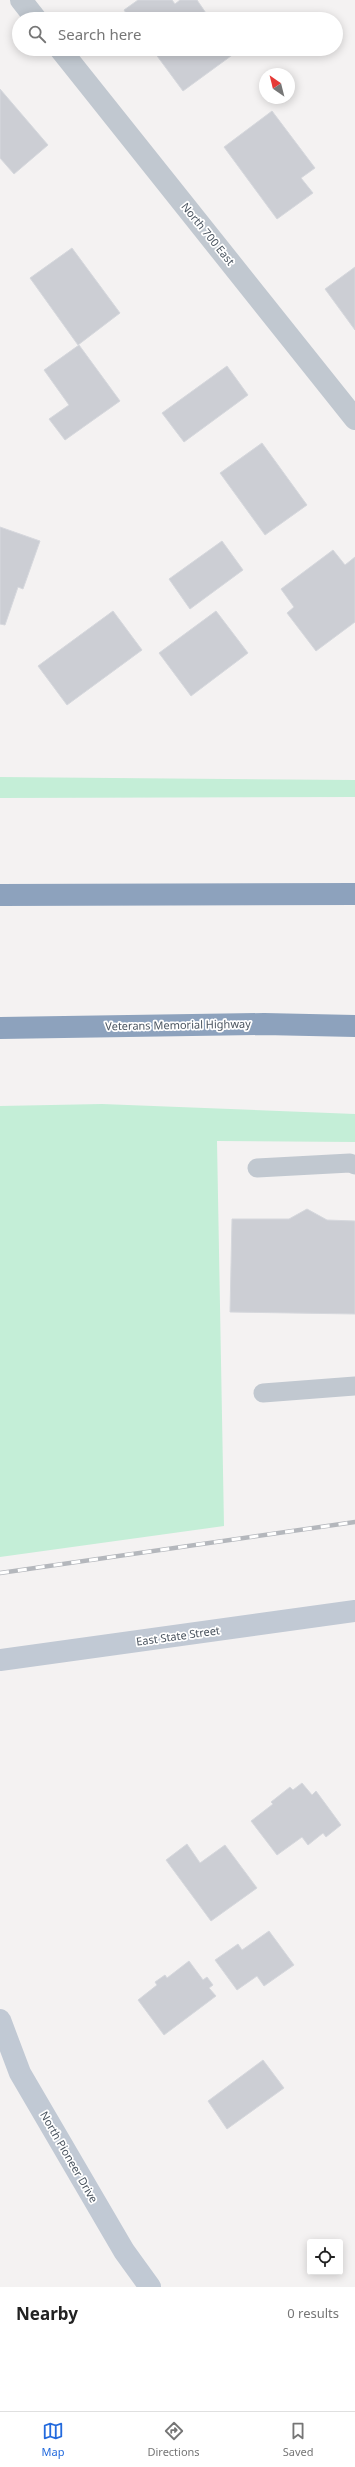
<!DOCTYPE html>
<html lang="en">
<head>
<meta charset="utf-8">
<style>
	:root { --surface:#fff; --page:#f6f6f6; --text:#222; --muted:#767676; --line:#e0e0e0; --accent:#236add }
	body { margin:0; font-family:"Noto Sans",sans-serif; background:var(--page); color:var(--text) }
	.controls { position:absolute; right:12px; bottom:12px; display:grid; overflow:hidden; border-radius:4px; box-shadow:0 2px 10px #0003 }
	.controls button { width:36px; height:36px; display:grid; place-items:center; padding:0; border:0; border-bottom:1px solid var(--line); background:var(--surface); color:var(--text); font:20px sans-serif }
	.compass { position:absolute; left:259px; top:68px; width:36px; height:36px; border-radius:50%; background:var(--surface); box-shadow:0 2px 10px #0003; rotate:325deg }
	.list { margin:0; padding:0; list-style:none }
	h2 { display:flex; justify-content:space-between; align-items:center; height:52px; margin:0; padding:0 16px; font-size:17px }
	h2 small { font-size:13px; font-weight:400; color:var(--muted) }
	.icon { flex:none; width:22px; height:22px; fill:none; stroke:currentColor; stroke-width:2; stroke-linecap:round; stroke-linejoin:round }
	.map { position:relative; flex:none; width:355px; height:2287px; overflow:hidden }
	.search { position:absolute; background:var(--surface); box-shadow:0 2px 10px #0003; left:12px; right:12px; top:12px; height:44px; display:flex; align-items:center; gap:10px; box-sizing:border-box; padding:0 14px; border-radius:22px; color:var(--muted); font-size:15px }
	.sheet { height:124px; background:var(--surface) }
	nav { display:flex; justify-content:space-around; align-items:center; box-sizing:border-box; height:56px; border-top:1px solid var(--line); background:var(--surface); font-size:11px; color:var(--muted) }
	nav a { display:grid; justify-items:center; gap:2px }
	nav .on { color:var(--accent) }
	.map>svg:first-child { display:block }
</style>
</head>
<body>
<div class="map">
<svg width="355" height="2287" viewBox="0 0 355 2287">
	<rect width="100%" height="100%" fill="#f4f2f2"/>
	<g fill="#c4eed7">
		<path d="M0 777 355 780V797L0 798Z"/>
		<path d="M102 1104 355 1114V1142L217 1141 224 1526 0 1557V1106Z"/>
	</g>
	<g fill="#ccced4" stroke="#d6d8dd">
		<path d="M138 0H172L175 4 180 0H197L210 19H130L124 10Z"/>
		<path d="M152 49H232L235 53 183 91Z"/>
		<path d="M0 89 48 145 14 174 0 158Z"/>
		<path d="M272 111 315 168 301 178 313 193 277 219 224 147Z"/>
		<path d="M72 248 120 313 78 345 30 278Z"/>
		<path d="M355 267V330L325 289Z"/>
		<path d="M79 345 120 401 65 440 49 419 69 405 44 370Z"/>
		<path d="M227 366 248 395 184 442 162 413Z"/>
		<path d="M262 443 307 505 265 535 220 473Z"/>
		<path d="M0 527 40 541 23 589 18 587 5 625 0 624Z"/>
		<path d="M222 541 243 570 190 609 169 579Z"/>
		<path d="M333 550 345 565 355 557V622L316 651 287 613 294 607 281 589Z"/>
		<path d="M113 611 142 650 67 705 38 666Z"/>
		<path d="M216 611 248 653 191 696 159 653Z"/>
		<path d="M307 1209 327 1220 355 1221V1314L230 1312 232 1219H289Z"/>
		<path d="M302 1783 312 1795 316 1791 341 1825 326 1837 323 1833 308 1845 302 1837 277 1855 251 1821 273 1804 271 1802 290 1787 293 1790Z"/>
		<path d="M187 1844 200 1863 225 1845 257 1888 211 1921 166 1860Z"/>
		<path d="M269 1931 294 1965 264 1986 257 1976 237 1990 215 1960 238 1944 242 1950Z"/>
		<path d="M189 1961 203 1980 207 1977 213 1985 209 1988 216 1996 164 2035 138 2000 157 1985 155 1982 165 1975 167 1978Z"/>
		<path d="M263 2060 284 2088 227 2129 208 2101Z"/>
	</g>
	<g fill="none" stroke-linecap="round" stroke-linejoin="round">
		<g stroke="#c1c8d0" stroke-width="19">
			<path d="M257 1168 350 1163 355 1165"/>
			<path d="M263 1393 355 1386"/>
		</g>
		<g stroke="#c1c8d0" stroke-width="22">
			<path d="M21 0 36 19"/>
			<path d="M60 49 355 419"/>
		</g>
		<g stroke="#c1c9d4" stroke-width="22">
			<path d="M0 1660 355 1611"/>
			<path d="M0 2020 20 2073 124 2251 150 2287"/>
		</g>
		<g stroke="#8da2bd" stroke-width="22">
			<path d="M0 895 355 894"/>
			<path d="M0 1028 264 1024 355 1026"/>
		</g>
		<defs>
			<path id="rail" d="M0 1573 355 1522"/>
		</defs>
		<use href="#rail" stroke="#b4b7bc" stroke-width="4.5"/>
		<use href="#rail" stroke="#fff" stroke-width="3" stroke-dasharray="9" stroke-linecap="butt"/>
	</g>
	<g text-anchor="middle" stroke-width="3.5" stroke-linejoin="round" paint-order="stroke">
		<g font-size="11" fill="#4a545f" stroke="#fff">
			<text transform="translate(208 234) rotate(51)" y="4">North 700 East</text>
			<text transform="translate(178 1025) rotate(-1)" y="4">Veterans Memorial Highway</text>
			<text transform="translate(178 1636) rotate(-8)" y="4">East State Street</text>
			<text transform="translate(69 2157) rotate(60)" y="4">North Pioneer Drive</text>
		</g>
	</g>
</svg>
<div class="controls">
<button><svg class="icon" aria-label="locate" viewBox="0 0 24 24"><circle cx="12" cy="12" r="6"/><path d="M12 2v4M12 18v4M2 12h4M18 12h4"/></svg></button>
</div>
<svg class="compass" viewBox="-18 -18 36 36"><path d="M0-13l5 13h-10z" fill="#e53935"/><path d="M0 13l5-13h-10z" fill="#767676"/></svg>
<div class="search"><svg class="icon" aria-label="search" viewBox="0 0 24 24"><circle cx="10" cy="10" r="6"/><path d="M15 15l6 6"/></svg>Search here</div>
</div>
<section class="sheet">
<h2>Nearby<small>0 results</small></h2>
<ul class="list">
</ul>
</section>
<nav>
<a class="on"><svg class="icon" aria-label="map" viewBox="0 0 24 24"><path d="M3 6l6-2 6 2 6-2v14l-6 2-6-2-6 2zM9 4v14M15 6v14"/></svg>Map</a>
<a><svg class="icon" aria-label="directions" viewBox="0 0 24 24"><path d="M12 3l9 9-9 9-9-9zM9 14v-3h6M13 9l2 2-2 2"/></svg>Directions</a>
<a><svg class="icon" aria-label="saved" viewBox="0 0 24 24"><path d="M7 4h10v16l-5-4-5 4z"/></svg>Saved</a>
</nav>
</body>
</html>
